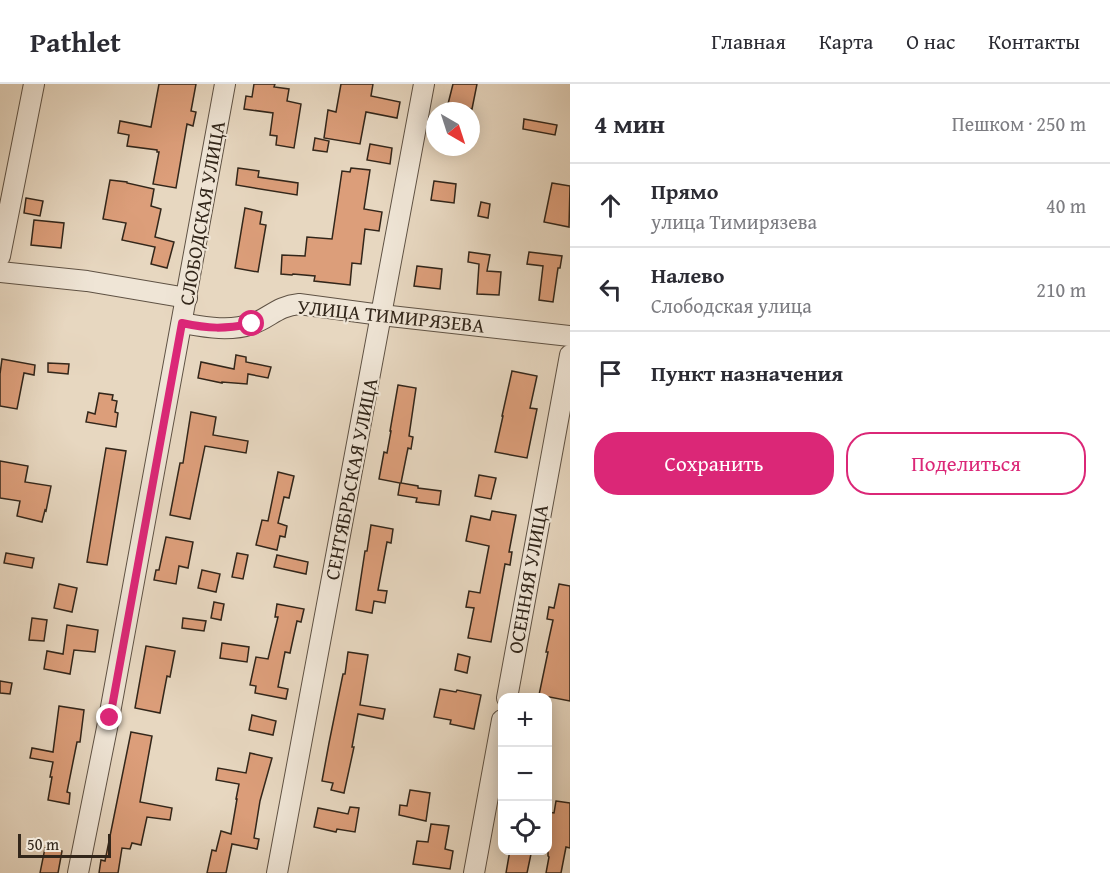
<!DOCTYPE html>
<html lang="ru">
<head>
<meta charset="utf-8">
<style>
	:root { --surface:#fff; --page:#f7f7f7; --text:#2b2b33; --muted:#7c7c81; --line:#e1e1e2; --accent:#db2777 }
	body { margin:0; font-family:"Gentium Book Plus",serif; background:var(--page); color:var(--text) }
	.controls { position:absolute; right:18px; bottom:18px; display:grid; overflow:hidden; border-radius:12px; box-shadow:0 3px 15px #0003 }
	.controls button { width:54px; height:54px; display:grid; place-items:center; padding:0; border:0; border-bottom:2px solid var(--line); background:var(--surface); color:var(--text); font:30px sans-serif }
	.compass { position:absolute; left:426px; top:18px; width:54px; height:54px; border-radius:50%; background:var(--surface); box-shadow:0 3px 15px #0003; rotate:141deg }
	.scale { position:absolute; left:18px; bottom:15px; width:93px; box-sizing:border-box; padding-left:6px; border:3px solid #32261a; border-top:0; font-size:16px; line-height:21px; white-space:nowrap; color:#32261a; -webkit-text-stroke:4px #efe5d6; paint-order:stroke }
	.stop { position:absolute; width:18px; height:18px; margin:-14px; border:4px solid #db2777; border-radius:50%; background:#fff }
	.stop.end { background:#db2777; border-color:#fff; box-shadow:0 2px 6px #0008 }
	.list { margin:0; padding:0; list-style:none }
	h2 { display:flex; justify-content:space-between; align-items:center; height:78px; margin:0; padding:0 24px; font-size:26px }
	h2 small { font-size:20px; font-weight:400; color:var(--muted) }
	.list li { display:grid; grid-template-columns:39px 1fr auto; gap:18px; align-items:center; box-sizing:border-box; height:84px; padding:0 24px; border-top:2px solid var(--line) }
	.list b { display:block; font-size:22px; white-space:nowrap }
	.list p { margin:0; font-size:20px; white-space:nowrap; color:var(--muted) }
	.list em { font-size:20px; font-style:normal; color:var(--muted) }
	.actions { display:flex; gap:12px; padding:18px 24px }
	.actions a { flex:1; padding:14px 0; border:2px solid var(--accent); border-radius:24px; text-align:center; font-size:21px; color:var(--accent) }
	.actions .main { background:var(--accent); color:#fff }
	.icon { flex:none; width:33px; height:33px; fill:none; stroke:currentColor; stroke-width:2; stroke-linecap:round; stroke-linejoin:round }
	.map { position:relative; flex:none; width:570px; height:789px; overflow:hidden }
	header { display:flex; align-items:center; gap:36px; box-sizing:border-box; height:84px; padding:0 30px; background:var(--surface); border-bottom:2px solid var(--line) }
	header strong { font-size:28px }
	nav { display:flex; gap:33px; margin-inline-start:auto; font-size:21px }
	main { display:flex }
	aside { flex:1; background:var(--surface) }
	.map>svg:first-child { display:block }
</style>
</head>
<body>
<header>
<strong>Pathlet</strong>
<nav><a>Главная</a><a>Карта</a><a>О нас</a><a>Контакты</a></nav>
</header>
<main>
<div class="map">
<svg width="570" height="789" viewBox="0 0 570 789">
	<rect width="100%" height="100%" fill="#e7d7c0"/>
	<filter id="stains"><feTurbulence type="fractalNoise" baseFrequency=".00333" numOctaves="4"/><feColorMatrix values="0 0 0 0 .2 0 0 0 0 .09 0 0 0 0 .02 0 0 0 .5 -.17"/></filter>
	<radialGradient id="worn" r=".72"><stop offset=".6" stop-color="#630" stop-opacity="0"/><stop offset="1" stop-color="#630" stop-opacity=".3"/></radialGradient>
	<g fill="#dc9e7a" stroke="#32261a" stroke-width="1.5">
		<path d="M159 0H196L191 27 196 28 193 42 187 40 176 104 153 100 159 68H157V66L127 62 129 51 118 49 120 37 151 43Z"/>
		<path d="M254 0H275L274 3 289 5 287 17 301 20 294 64 276 61 277 52 270 51 273 29 244 25 246 12 252 13Z"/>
		<path d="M341 0H373L371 12 400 18 397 34 366 28 360 60 324 54 328 26 336 28Z"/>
		<path d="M453 0H477L472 25 448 20Z"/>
		<path d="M524 35 557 41 555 51 523 45Z"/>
		<path d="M315 54 329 57 327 68 313 66Z"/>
		<path d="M370 60 392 64 390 80 367 76Z"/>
		<path d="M238 84 259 87 258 93 298 99 297 111 236 101Z"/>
		<path d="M351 84 370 86 364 125 382 128 379 147 365 145 361 180 352 179 350 201 314 197 315 192 293 190 292 191 281 190 282 171 305 172 307 153 332 155 342 87 350 88Z"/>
		<path d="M110 96 127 98V99L154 105 151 122 161 125 155 153 174 158 167 184 151 180 155 163 122 156 126 139 103 135Z"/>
		<path d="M434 97 456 100 454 119 431 116Z"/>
		<path d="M552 99 570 102 569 143 544 138Z"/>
		<path d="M26 114 43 117 40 132 24 129Z"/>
		<path d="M481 118 490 120 488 134 478 132Z"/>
		<path d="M245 124 262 128 260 140 266 141 258 188 235 184Z"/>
		<path d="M34 136 64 139 61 164 31 161Z"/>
		<path d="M469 168 490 171 487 187 501 188 499 211 477 210 479 180 468 178Z"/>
		<path d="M529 168 562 172 560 184H558L553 218 539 216 543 182 527 180Z"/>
		<path d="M417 182 442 185 440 205 414 202Z"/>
		<path d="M236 271 246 273V278L271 283 268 294 248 290 247 300 222 298V299L198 294 201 278 234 285Z"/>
		<path d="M2 275 35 281 34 291 24 289 17 325 0 322V290Z"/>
		<path d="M48 279 69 280 68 290 48 288Z"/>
		<path d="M512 287 537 292 530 324 537 325 527 374 495 368 503 332H502Z"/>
		<path d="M398 301 416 304 409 352 413 353 411 365 408 364 401 399 418 402V404L441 407 439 421 416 418 417 414 398 411 400 399 379 395 384 368 387 369 391 347H390Z"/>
		<path d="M99 309 113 311 112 316 117 317 115 328 118 329 116 343 86 338 88 328 95 330Z"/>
		<path d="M191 328 216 333 213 351 248 357 246 369 205 362 190 435 170 431 180 379H183Z"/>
		<path d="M106 364 126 367 107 481 87 478Z"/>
		<path d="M0 377 28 382 25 398 51 402 46 427 45 426 42 438 17 432 20 417 0 414Z"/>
		<path d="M278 388 294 392 289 414 284 413 278 439 287 442 285 453 280 452 277 466 256 461 262 436 268 437Z"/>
		<path d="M479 391 496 394 491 415 475 412Z"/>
		<path d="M492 427 516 431 509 468H512L510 481 505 480 491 558 468 554 474 524 466 523 469 507 480 509 489 462 466 457 471 432 490 436Z"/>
		<path d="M371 441 393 445 391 459 387 458 378 506 387 507 385 519 374 517 372 529 356 526 365 467H367Z"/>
		<path d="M166 453 193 458 188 484 179 482 176 500 154 496 156 486H159Z"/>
		<path d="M6 469 34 474 32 484 4 479Z"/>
		<path d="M237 469 248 471 243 495 232 493Z"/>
		<path d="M277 471 308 478 306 490 274 483Z"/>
		<path d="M202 486 220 490 216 508 198 504Z"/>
		<path d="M59 500 77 504 72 528 54 524Z"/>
		<path d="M559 500 570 502V617L539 611 548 568H546L553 536 547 535 549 523 554 524Z"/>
		<path d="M214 518 224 520 221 536 211 534Z"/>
		<path d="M277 520 304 525 301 538 297 537 290 569 285 568 278 603 288 605 286 615 255 609 256 602 250 601 256 573 268 575 278 533H275Z"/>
		<path d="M32 534 47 536 44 557 29 556Z"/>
		<path d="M183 534 206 537 204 547 182 544Z"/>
		<path d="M67 541 98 546 95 568 74 566 70 590 44 585 47 567 63 570Z"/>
		<path d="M222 559 249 563 247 578 220 574Z"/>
		<path d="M146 562 175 567 170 593 167 592 160 629 135 624Z"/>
		<path d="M348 568 368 571 360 621 385 625 383 635 358 630 352 663H354L344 709 331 706 333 699 322 697 329 659 343 590H345Z"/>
		<path d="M458 570 470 573 467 589 455 586Z"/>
		<path d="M0 597 12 599 10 610 0 609Z"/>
		<path d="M440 605 456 608 457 606 481 611 474 645 450 640 451 636 434 633Z"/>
		<path d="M59 622 84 626 80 658H77L67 708 70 709 69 720 48 716 52 693H50L53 678 30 674 32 664 53 668Z"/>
		<path d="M252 631 276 637 273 651 249 646Z"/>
		<path d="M131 648 152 652 140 718 172 724 170 736 147 733 141 761 132 759 130 765 122 764 118 789H99L101 776 105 777Z"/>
		<path d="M250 669 272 674 260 717 254 754 259 755 257 765 232 760 226 789H207L212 766 216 767 221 747 231 750 237 715H236L239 700 216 696 218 684 246 689Z"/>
		<path d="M410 706 430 709 426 737 399 731 400 721 407 722Z"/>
		<path d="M556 717 570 719V764L566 763 561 789H546L549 773 548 772V755L549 745H548V728L554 729Z"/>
		<path d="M350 723 359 724 355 748 337 745 336 748 314 743 318 724 348 730Z"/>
		<path d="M431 740 449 742 445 765 453 767 450 785 413 780 417 757 428 758Z"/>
		<path d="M45 764 62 767 58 789H40Z"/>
		<path d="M510 766 531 770 527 789H506Z"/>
	</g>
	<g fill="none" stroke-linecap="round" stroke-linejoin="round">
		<defs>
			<g id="minor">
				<path d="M0 172 34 0"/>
				<path d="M0 188 87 197 187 214"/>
				<path d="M182 239C205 243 229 248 252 240 270 234 277 222 299 220L381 231 570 252"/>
				<path d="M507 614 570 271"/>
				<path d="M78 789 109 634 225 0"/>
				<path d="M277 789 424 0"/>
				<path d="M474 789 502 636"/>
			</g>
		</defs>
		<use href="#minor" stroke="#5f5244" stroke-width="22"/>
		<use href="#minor" stroke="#efe5d6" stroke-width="20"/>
	</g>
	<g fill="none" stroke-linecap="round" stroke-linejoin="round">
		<path stroke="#db2777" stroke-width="8" d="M110 634 182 239C210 245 223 245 252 240"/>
	</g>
	<g text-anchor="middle" stroke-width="4.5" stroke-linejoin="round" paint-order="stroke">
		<g font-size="20" fill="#32261a" stroke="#efe5d6">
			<text transform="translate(202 129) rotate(-80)" y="7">СЛОБОДСКАЯ УЛИЦА</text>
			<text transform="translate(391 232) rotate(6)" y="7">УЛИЦА ТИМИРЯЗЕВА</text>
			<text transform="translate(351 395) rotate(-79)" y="7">СЕНТЯБРЬСКАЯ УЛИЦА</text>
			<text transform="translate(528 495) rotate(-80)" y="7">ОСЕННЯЯ УЛИЦА</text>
		</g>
	</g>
	<rect width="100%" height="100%" filter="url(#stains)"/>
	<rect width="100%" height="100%" fill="url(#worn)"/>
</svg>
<div class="controls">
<button>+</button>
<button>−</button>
<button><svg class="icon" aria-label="locate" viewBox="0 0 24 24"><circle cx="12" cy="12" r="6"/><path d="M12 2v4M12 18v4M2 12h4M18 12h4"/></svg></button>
</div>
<svg class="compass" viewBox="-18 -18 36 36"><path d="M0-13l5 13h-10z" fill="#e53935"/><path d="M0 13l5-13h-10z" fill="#7c7c81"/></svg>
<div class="scale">50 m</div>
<div class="stop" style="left:252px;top:240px"></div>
<div class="stop end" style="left:110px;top:634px"></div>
</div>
<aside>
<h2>4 мин<small>Пешком · 250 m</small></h2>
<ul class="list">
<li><svg class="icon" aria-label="ahead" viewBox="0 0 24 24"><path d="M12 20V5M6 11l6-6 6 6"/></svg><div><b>Прямо</b><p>улица Тимирязева</p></div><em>40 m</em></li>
<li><svg class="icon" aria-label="left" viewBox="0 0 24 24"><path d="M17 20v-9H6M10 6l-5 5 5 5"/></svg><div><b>Налево</b><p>Слободская улица</p></div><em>210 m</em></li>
<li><svg class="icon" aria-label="arrive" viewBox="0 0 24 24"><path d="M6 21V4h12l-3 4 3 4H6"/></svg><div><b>Пункт назначения</b></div></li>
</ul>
<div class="actions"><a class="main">Сохранить</a><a>Поделиться</a></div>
</aside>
</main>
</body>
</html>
